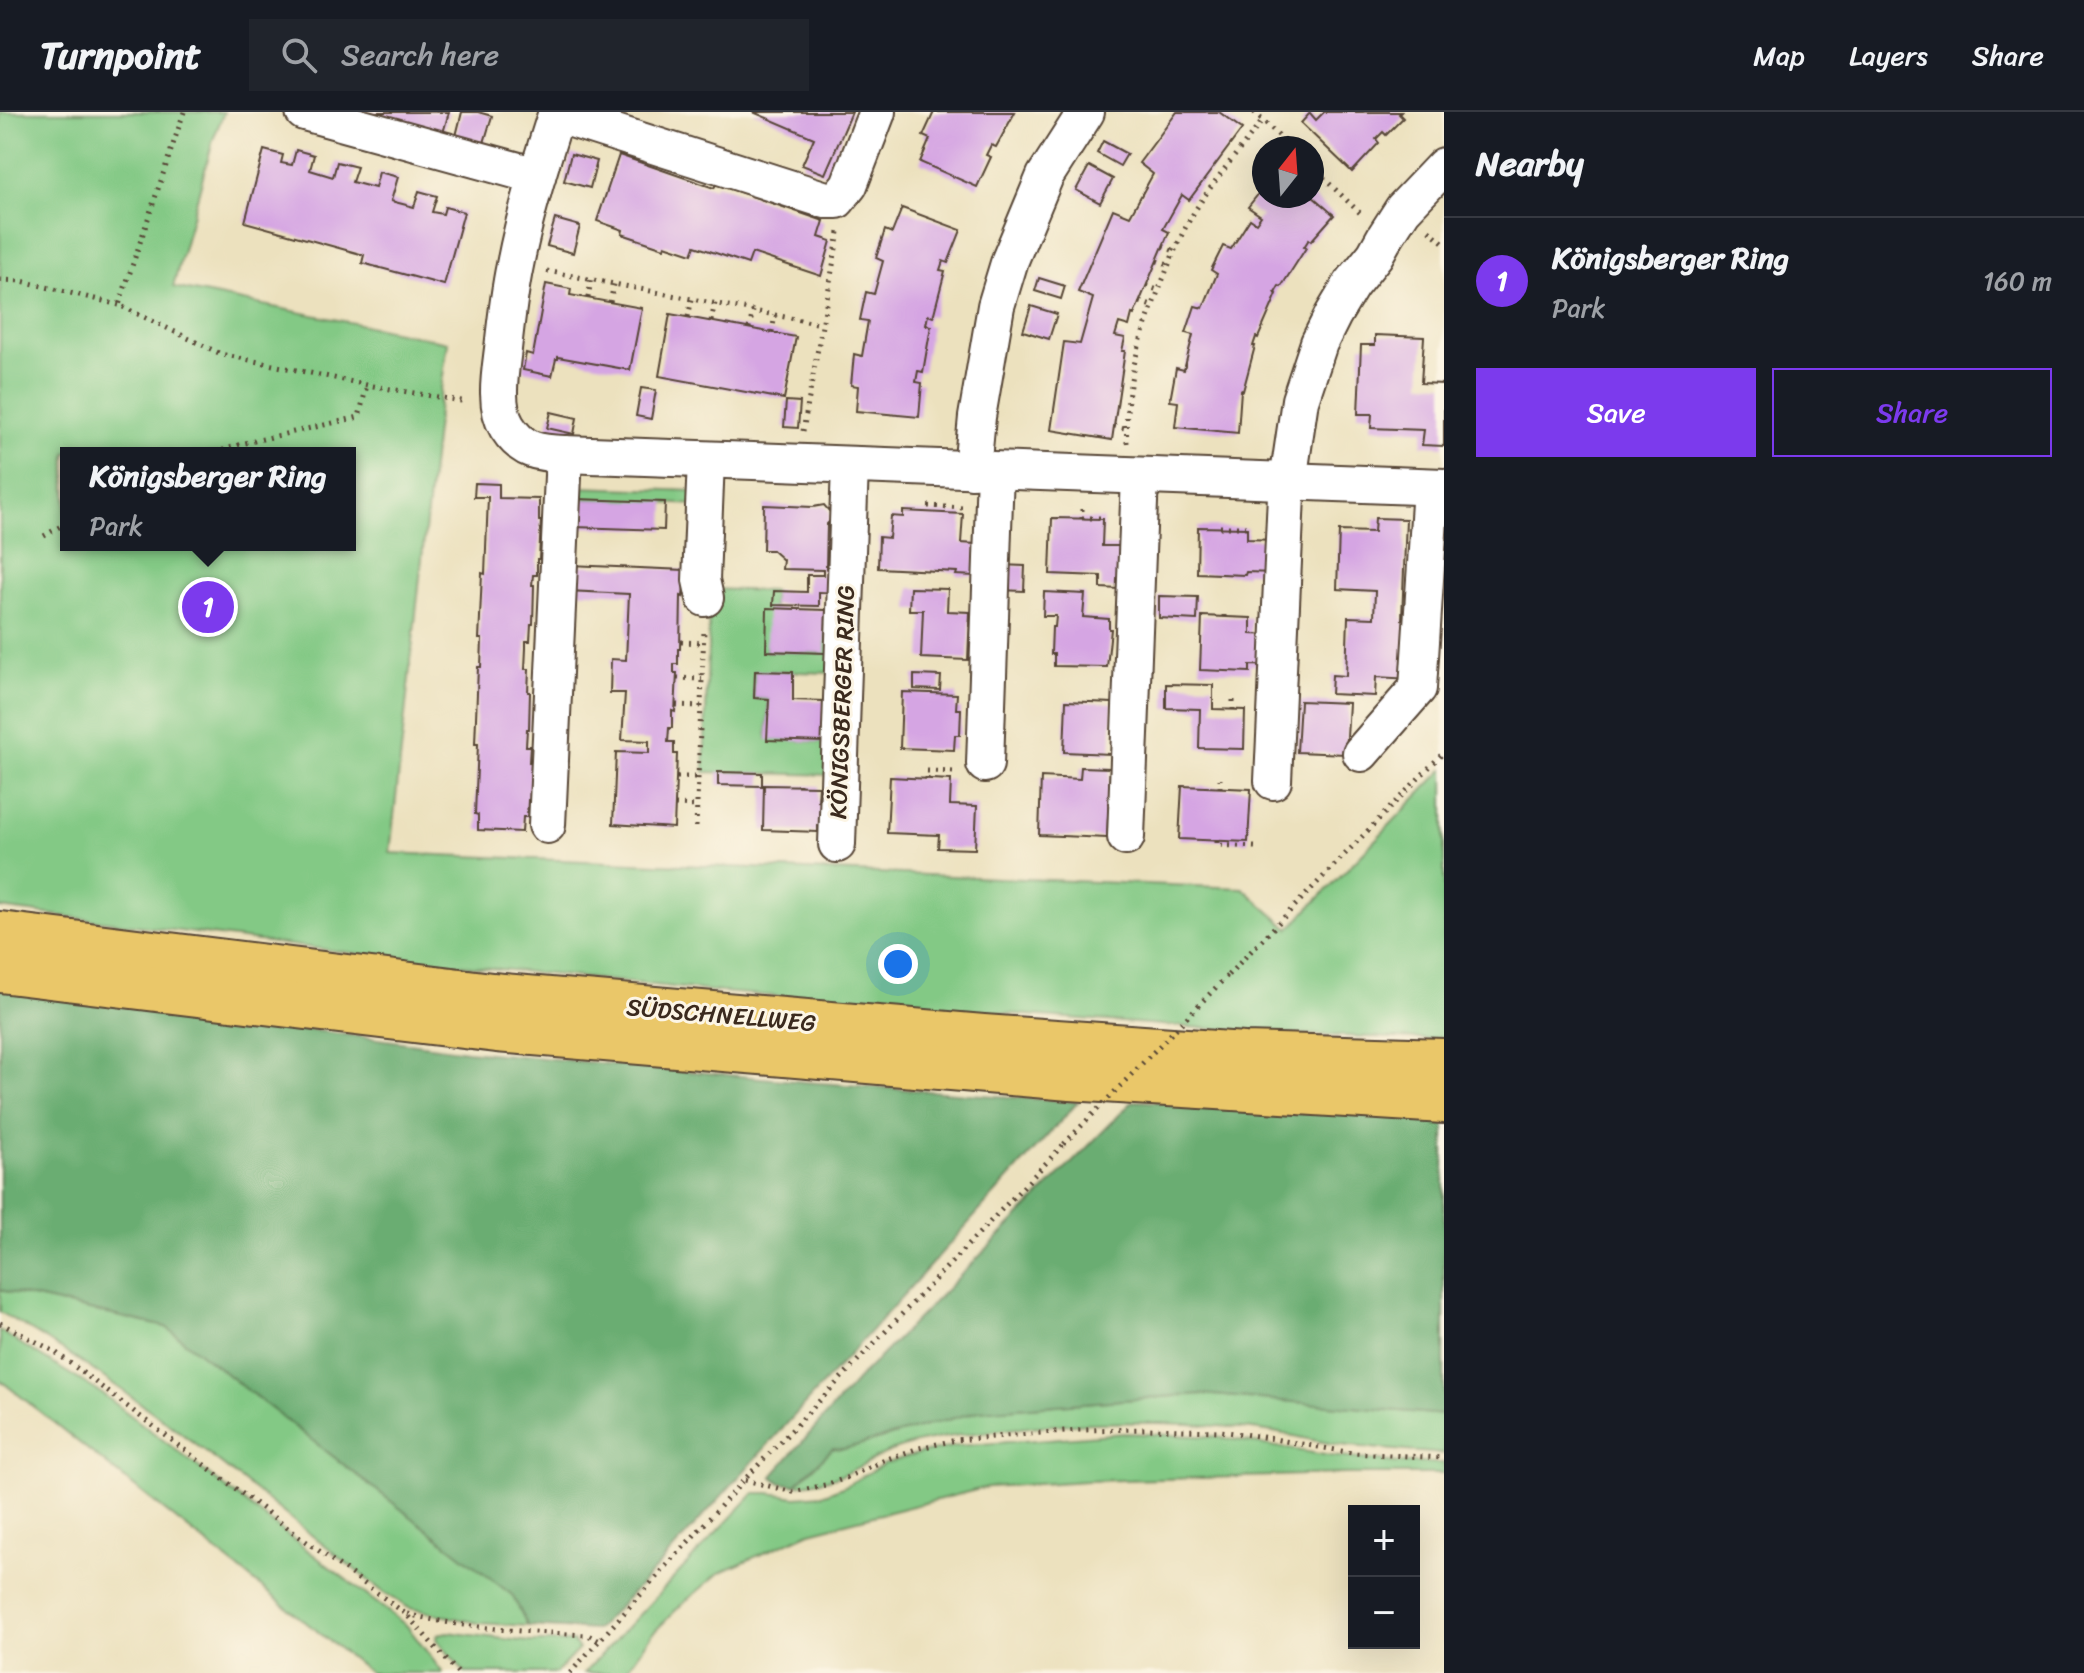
<!DOCTYPE html>
<html lang="en">
<head>
<meta charset="utf-8">
<style>
	:root { --surface:#171b24; --page:#20242c; --text:#f1f3f6; --muted:#9ea1a6; --line:#363941; --accent:#7c3aed }
	body { margin:0; font-family:Sriracha,sans-serif; background:var(--page); color:var(--text) }
	.controls { position:absolute; right:24px; bottom:24px; display:grid; overflow:hidden; border-radius:0px; box-shadow:0 8px 32px #0002 }
	.controls button { width:72px; height:72px; display:grid; place-items:center; padding:0; border:0; border-bottom:2px solid var(--line); background:var(--surface); color:var(--text); font:40px sans-serif }
	.compass { position:absolute; left:1252px; top:24px; width:72px; height:72px; border-radius:50%; background:var(--surface); box-shadow:0 8px 32px #0002; rotate:17deg }
	.you { position:absolute; left:898px; top:852px; width:28px; height:28px; margin:-20px; border:6px solid #fff; border-radius:50%; background:#1a73e8; box-shadow:0 0 0 12px #1a73e833 }
	.badge { display:grid; place-items:center; width:52px; height:52px; border-radius:50%; background:var(--accent); color:#fff; font-size:26px; font-weight:700 }
	.pin { position:absolute; translate:-50% -50%; border:4px solid #fff; box-shadow:0 2px 8px #0006 }
	.popup { position:absolute; left:60px; top:335px; width:296px; height:104px; box-sizing:border-box; display:grid; place-content:center; border-radius:0px; background:var(--surface); filter:drop-shadow(0 2px 6px #0005); font-size:26px; white-space:nowrap; color:var(--muted) }
	.popup b { font-size:30px; color:var(--text) }
	.popup::after { content:''; position:absolute; left:50%; top:100%; margin-left:-16px; border:16px solid transparent; border-top-color:var(--surface) }
	.list { margin:0; padding:0; list-style:none }
	h2 { display:flex; justify-content:space-between; align-items:center; height:104px; margin:0; padding:0 32px; font-size:34px }
	h2 small { font-size:26px; font-weight:400; color:var(--muted) }
	.list li { display:grid; grid-template-columns:52px 1fr auto; gap:24px; align-items:center; box-sizing:border-box; height:128px; padding:0 32px; border-top:2px solid var(--line) }
	.list b { display:block; font-size:30px; white-space:nowrap }
	.list p { margin:0; font-size:26px; white-space:nowrap; color:var(--muted) }
	.list em { font-size:26px; font-style:normal; color:var(--muted) }
	.actions { display:flex; gap:16px; padding:24px 32px }
	.actions a { flex:1; padding:18px 0; border:2px solid var(--accent); border-radius:0px; text-align:center; font-size:28px; color:var(--accent) }
	.actions .main { background:var(--accent); color:#fff }
	.icon { flex:none; width:44px; height:44px; fill:none; stroke:currentColor; stroke-width:2; stroke-linecap:round; stroke-linejoin:round }
	.map { position:relative; flex:none; width:1444px; height:1561px; overflow:hidden }
	header { display:flex; align-items:center; gap:48px; box-sizing:border-box; height:112px; padding:0 40px; background:var(--surface); border-bottom:2px solid var(--line) }
	header strong { font-size:38px }
	nav { display:flex; gap:44px; margin-inline-start:auto; font-size:28px }
	.search { width:560px; height:72px; background:var(--page); display:flex; align-items:center; gap:20px; box-sizing:border-box; padding:0 28px; border-radius:0px; color:var(--muted); font-size:30px }
	main { display:flex }
	aside { flex:1; background:var(--surface) }
	.map>svg:first-child { display:block }
</style>
</head>
<body>
<header>
<strong>Turnpoint</strong>
<div class="search"><svg class="icon" aria-label="search" viewBox="0 0 24 24"><circle cx="10" cy="10" r="6"/><path d="M15 15l6 6"/></svg>Search here</div>
<nav><a>Map</a><a>Layers</a><a>Share</a></nav>
</header>
<main>
<div class="map">
<svg width="1444" height="1561" viewBox="0 0 1444 1561">
	<rect width="100%" height="100%" fill="#fcf5e5"/>
	<filter id="ink" filterUnits="userSpaceOnUse"><feTurbulence type="fractalNoise" baseFrequency=".0125" numOctaves="2"/><feDisplacementMap in="SourceGraphic" scale="16" xChannelSelector="R" yChannelSelector="G"/><feConvolveMatrix kernelMatrix="1 2 1 2 8 2 1 2 1" color-interpolation-filters="sRGB"/></filter>
	<filter id="wash" filterUnits="userSpaceOnUse"><feTurbulence type="fractalNoise" baseFrequency=".006" numOctaves="4" result="noise"/><feDisplacementMap in="SourceGraphic" scale="32" xChannelSelector="R" yChannelSelector="G"/><feGaussianBlur stdDeviation="1.8" result="paint"/><feColorMatrix in="noise" values="0 0 0 0 0 0 0 0 0 0 0 0 0 0 0 0 0 1.4 0 .05"/><feComposite in="paint" operator="in"/></filter>
	<g filter="url(#wash)">
		<rect width="100%" height="100%" fill="#ece1be"/>
		<g fill="#83c985" stroke="#5f7a52" stroke-width="2" fill-rule="evenodd">
			<path d="M0 0H224L213 28 173 175 448 230 439 290 390 741 1243 776 1289 817 1444 657V928L1269 921 721 880 384 845 0 796ZM66 341H350V433H66Z"/>
			<path d="M577 375 697 379V393L576 387Z"/>
			<path d="M710 477 774 479 773 496 766 539 824 541 825 520H835L834 561 755 559 754 586 769 587 767 627 823 630 832 663 704 660Z"/>
			<path d="M0 1178 166 1215 513 1483 528 1514 478 1511 409 1496 382 1479C258 1382 137 1278 0 1200Z"/>
			<path d="M0 1219 104 1283 407 1514 443 1561H370L0 1268Z"/>
			<path d="M1202 1282 1444 1303V1342C1410 1339 1375 1337 1341 1333 1311 1329 1282 1320 1252 1317 1164 1308 1073 1308 986 1320 957 1323 924 1327 896 1337 877 1344 860 1355 842 1363 826 1369 811 1371 795 1373L833 1336 844 1337 979 1299Z"/>
			<path d="M1125 1321 1219 1325 1331 1344 1398 1351H1444V1362H1345L1086 1369 988 1375 810 1420 719 1461 680 1494 653 1521 625 1561H584L754 1381H769L796 1385 822 1383 845 1374 886 1351 921 1341 957 1334Z"/>
			<path d="M447 1520 530 1530H573L579 1537 556 1561H465L436 1527 438 1522Z"/>
		</g>
		<g fill="#6aad72" stroke="#526c48" stroke-width="2">
			<path d="M0 876 467 939 806 970 1078 990 650 1463 596 1518 528 1514 512 1483 166 1215 0 1178Z"/>
			<path d="M1133 989 1444 1000V1303L1202 1282 979 1299 844 1337 833 1336 795 1373 781 1371 772 1364 858 1267Z"/>
		</g>
		<g id="blocks">
			<g fill="#d5a5e3">
				<path d="M370 0H449L443 21Z"/>
				<path d="M462 0H478L492 4 484 31 456 24Z"/>
				<path d="M753 0H852L825 62 802 53 814 26Z"/>
				<path d="M934 0H1015L996 35 991 33 986 43 991 45 977 75 920 50 930 27 923 24Z"/>
				<path d="M1177 0H1219L1242 17 1189 88 1182 83 1163 117 1169 120 1134 203 1132 202 1129 214 1119 211 1115 224 1125 226 1122 239H1125L1112 328 1051 318 1064 230 1080 232 1093 186 1078 180 1113 97 1130 104 1153 62 1139 51Z"/>
				<path d="M1324 0H1401L1399 2 1403 6 1386 23 1383 20 1376 27 1379 31 1352 60 1301 11 1310 1 1316 8Z"/>
				<path d="M1103 29 1127 42 1120 54 1097 41Z"/>
				<path d="M264 38 283 43 281 51 292 53 296 38 314 43 310 58 333 65 337 50 357 55 352 70 375 76 379 60 398 65 391 89 414 95 419 79 437 84 432 100 443 102 445 95 464 100 444 173 362 151 364 143 245 110Z"/>
				<path d="M571 42 597 49 590 76 564 69Z"/>
				<path d="M619 43 714 76 716 72 824 109 819 125 831 129 821 164 752 141 748 152 695 134 692 142 665 133 664 136 622 122 623 118 597 109Z"/>
				<path d="M1089 54 1113 67 1100 91 1076 78Z"/>
				<path d="M1264 75V84H1312L1334 103 1311 129 1309 127 1304 135 1306 136 1281 175 1279 174 1275 181 1277 182 1258 226 1256 225 1253 234H1255L1243 279 1241 278 1238 321 1175 315 1178 290 1170 289 1176 256 1184 258 1193 223 1186 221 1195 194 1203 196 1217 162 1211 158 1223 134 1231 137 1250 107 1256 111 1261 104 1248 95Z"/>
				<path d="M902 96 961 118 948 151 943 149 940 158 945 159 933 205 928 203 926 213 931 214 923 260 918 259 916 270 922 271 919 305 856 299 858 274 851 273 854 242 862 244 868 209 860 208 866 180 874 182 883 149 876 146 885 118 892 121Z"/>
				<path d="M555 107 580 114 573 141 547 134Z"/>
				<path d="M1039 166 1065 174 1061 187 1035 179Z"/>
				<path d="M546 172 571 177 570 183 642 196 630 258 558 245V247H556L552 264 523 258 526 241 533 243Z"/>
				<path d="M1031 194 1057 202 1049 227 1023 219Z"/>
				<path d="M670 202 796 225 784 287 659 264Z"/>
				<path d="M1375 223 1424 225 1421 271 1444 272V334L1422 333 1424 318 1371 316 1372 302H1358L1361 233H1375Z"/>
				<path d="M641 276 656 278 651 307 636 304Z"/>
				<path d="M786 289 800 290 798 316 784 315Z"/>
				<path d="M551 300 577 306 574 322 547 316Z"/>
				<path d="M475 371 499 372V386L539 387V409H541L539 447H537V463H533L532 473H534L533 512H531L530 529H526V536L525 557H529L528 580H530L529 617H527L526 634H530L529 650H531L530 688H528L527 705H523L522 720 478 718V703L475 702 478 632H475L478 555H481L482 527H479L482 461 485 462 488 385H474Z"/>
				<path d="M576 387 665 390 664 418 575 415Z"/>
				<path d="M764 393 813 395 824 393 830 400V409L827 412 826 456H839V481L819 480V494L773 493 774 479 807 480V463H823V458L782 457 783 448 772 438H763Z"/>
				<path d="M903 399 963 402 961 431 976 432 975 464 956 463 957 460 878 456 879 425 889 426 891 404 903 405Z"/>
				<path d="M1052 406 1103 407 1102 434H1121L1119 477 1101 476V464L1050 462Z"/>
				<path d="M1375 406 1406 407 1402 507 1414 508 1412 567 1376 565 1375 584 1331 582 1332 563 1346 564 1348 505 1374 506 1375 479 1337 477 1339 419 1374 420Z"/>
				<path d="M1198 415 1247 416V427L1275 428 1274 461 1246 460 1245 463 1197 461Z"/>
				<path d="M570 453 685 458 683 485 681 484 680 537H678V552H674V561H677L675 600 672 599V616H669L668 630H674V642H677L674 716 613 712 616 640 649 641V629L622 628 625 581H610L611 547 626 548 629 482 568 479Z"/>
				<path d="M1001 453 1025 454 1024 479 1000 478Z"/>
				<path d="M910 476 948 477 947 499 970 500 968 548 921 546 923 498H909Z"/>
				<path d="M1044 480 1085 482 1083 505 1109 507V517H1111L1107 555 1054 554V542H1051L1052 515H1055L1056 504H1043Z"/>
				<path d="M1159 484 1198 485 1197 508 1159 506Z"/>
				<path d="M767 496 826 498 825 541 766 539Z"/>
				<path d="M1202 504 1251 506V522L1272 523 1271 554 1250 553V560L1200 558Z"/>
				<path d="M755 559 793 560V588L825 589 823 630 767 628 769 587 754 586Z"/>
				<path d="M914 563 941 564 940 578 914 577Z"/>
				<path d="M1166 572 1213 573V597L1245 598 1244 637 1199 636 1200 597 1166 596Z"/>
				<path d="M902 580 957 582 956 597H961L960 623H955L954 638 900 636Z"/>
				<path d="M1066 589 1113 591 1111 642 1064 640Z"/>
				<path d="M1300 589 1349 591 1346 642 1297 640Z"/>
				<path d="M1081 655 1110 656 1107 726 1039 723 1041 665 1080 667Z"/>
				<path d="M718 660 762 661V674L718 673Z"/>
				<path d="M890 665 951 668 950 693 977 694 975 737 938 736 939 723 887 721Z"/>
				<path d="M764 673 819 674 818 689 830 690 829 713H818V720L763 718Z"/>
				<path d="M1182 674 1251 677 1248 730 1179 727Z"/>
			</g>
		</g>
	</g>
	<g filter="url(#ink)">
		<use href="#blocks" fill-opacity="0" stroke="#564536" stroke-width="2"/>
		<g fill="none" stroke-linecap="round" stroke-linejoin="round">
			<defs>
				<g id="minor">
					<path d="M304 0 537 64"/>
					<path d="M557 0C541 50 525 101 515 153 509 181 506 209 503 237 500 261 494 294 507 315 522 339 538 341 564 342L1444 375"/>
					<path d="M556 2 826 88H837L849 73 877 0"/>
					<path d="M972 358 977 305 996 194 1010 148 1045 64 1086 0"/>
					<path d="M705 486 701 468 706 348"/>
					<path d="M1361 641 1418 576 1431 375"/>
					<path d="M985 652 995 359"/>
					<path d="M1273 669 1286 383 1300 288 1319 231 1333 203 1351 173 1375 143 1385 125 1403 97 1444 54"/>
					<path d="M547 713 564 342"/>
					<path d="M1126 725 1140 364"/>
					<path d="M837 732 850 353"/>
				</g>
				<g id="highway">
					<path d="M0 822 492 883 983 925 1244 943 1444 949"/>
					<path d="M0 858 497 918 1070 966 1444 989"/>
				</g>
			</defs>
			<use href="#minor" stroke="#564536" stroke-width="40"/>
			<use href="#highway" stroke="#564536" stroke-width="48"/>
			<g stroke="#564536" stroke-width="5" stroke-dasharray="2 6" stroke-linecap="butt">
				<path d="M184 0 119 193 221 242 367 273 467 290"/>
				<path d="M1254 0 1292 36"/>
				<path d="M1312 55 1360 101"/>
				<path d="M1429 118 1444 131"/>
				<path d="M1163 134 1174 139"/>
				<path d="M1157 149 1168 153"/>
				<path d="M547 159 821 212"/>
				<path d="M0 168 22 169 119 193"/>
				<path d="M1146 174 1158 178"/>
				<path d="M588 186 591 168"/>
				<path d="M610 190 614 172"/>
				<path d="M1140 190 1152 194"/>
				<path d="M688 205 692 187"/>
				<path d="M711 209 715 191"/>
				<path d="M749 216 753 199"/>
				<path d="M772 220 775 203"/>
				<path d="M1114 314 1125 316"/>
				<path d="M803 319 839 120"/>
				<path d="M1127 331C1123 275 1141 221 1162 170 1171 147 1180 124 1193 102 1213 69 1239 39 1263 8"/>
				<path d="M215 341 241 332 359 305 367 273"/>
				<path d="M928 394 963 396"/>
				<path d="M1082 406H1105"/>
				<path d="M1082 407V392"/>
				<path d="M1220 415H1250"/>
				<path d="M44 424 66 411"/>
				<path d="M1224 505V497"/>
				<path d="M681 530 703 531"/>
				<path d="M677 566 702 567"/>
				<path d="M676 593 701 594"/>
				<path d="M1233 598V586"/>
				<path d="M677 665H698"/>
				<path d="M927 667V659L955 660"/>
				<path d="M799 674V669"/>
				<path d="M1220 676V667"/>
				<path d="M675 693 697 694"/>
				<path d="M696 715 704 519"/>
				<path d="M1217 729V733L1255 735 1257 731"/>
				<path d="M1228 863 1444 640"/>
				<path d="M0 1211 54 1239 289 1417 406 1502 458 1561"/>
				<path d="M745 1368 793 1380 825 1373 846 1366 887 1347 919 1336 956 1328 1078 1318 1147 1317 1220 1319 1257 1324 1352 1341 1444 1346"/>
				<path d="M407 1502C467 1517 527 1520 588 1523L599 1529"/>
				<path d="M570 1561 744 1368 1064 1032"/>
			</g>
			<use href="#minor" stroke="#fff" stroke-width="36"/>
			<use href="#highway" stroke="#eac769" stroke-width="44"/>
			<path stroke="#564536" stroke-width="5" stroke-dasharray="2 6" stroke-linecap="butt" d="M1064 1032 1228 863"/>
		</g>
	</g>
	<g text-anchor="middle" stroke-width="6" stroke-linejoin="round" paint-order="stroke">
		<g font-size="24" fill="#3b2a1e" stroke="#fcf5e5">
			<text transform="translate(842 590) rotate(-88)" y="8">KÖNIGSBERGER RING</text>
			<text transform="translate(721 903) rotate(5)" y="8">SÜDSCHNELLWEG</text>
		</g>
	</g>
</svg>
<div class="controls">
<button>+</button>
<button>−</button>
</div>
<svg class="compass" viewBox="-18 -18 36 36"><path d="M0-13l5 13h-10z" fill="#e53935"/><path d="M0 13l5-13h-10z" fill="#9ea1a6"/></svg>
<div class="you"></div>
<div class="pin badge" style="left:208px;top:495px">1</div>
<div class="popup"><b>Königsberger Ring</b>Park</div>
</div>
<aside>
<h2>Nearby<small></small></h2>
<ul class="list">
<li><span class="badge">1</span><div><b>Königsberger Ring</b><p>Park</p></div><em>160 m</em></li>
</ul>
<div class="actions"><a class="main">Save</a><a>Share</a></div>
</aside>
</main>
</body>
</html>
